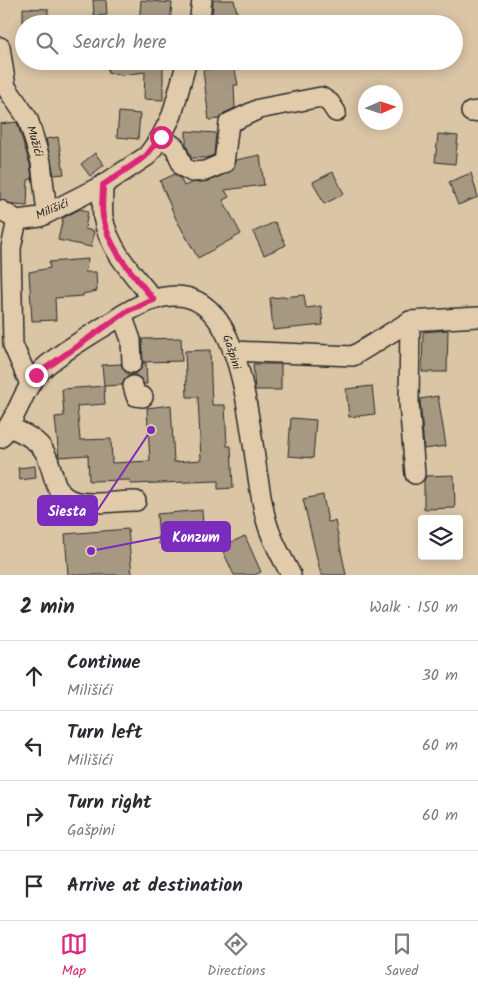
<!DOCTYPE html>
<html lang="en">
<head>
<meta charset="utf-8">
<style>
	:root { --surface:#fff; --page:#f2f2f3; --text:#2b2b33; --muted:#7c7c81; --line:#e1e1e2; --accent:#db2777 }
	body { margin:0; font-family:Kalam,sans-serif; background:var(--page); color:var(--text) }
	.controls { position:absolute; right:15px; bottom:15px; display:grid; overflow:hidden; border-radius:5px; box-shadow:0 2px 12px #0003 }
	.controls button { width:45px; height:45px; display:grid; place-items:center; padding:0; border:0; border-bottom:1px solid var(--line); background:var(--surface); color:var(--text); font:25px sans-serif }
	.compass { position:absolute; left:358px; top:85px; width:45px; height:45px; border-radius:50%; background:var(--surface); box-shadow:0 2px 12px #0003; rotate:87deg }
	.stop { position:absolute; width:15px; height:15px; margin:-11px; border:4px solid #db2777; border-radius:50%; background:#fff }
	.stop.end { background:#db2777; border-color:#fff; box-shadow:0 1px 5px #0008 }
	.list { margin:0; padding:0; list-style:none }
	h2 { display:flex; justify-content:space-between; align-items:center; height:65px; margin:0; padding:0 20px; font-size:21px }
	h2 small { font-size:16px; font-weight:400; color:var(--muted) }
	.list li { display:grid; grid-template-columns:32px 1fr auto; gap:15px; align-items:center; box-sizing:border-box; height:70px; padding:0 20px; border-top:1px solid var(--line) }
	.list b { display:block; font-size:19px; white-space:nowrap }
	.list p { margin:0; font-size:16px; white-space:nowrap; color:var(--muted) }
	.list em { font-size:16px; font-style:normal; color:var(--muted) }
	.icon { flex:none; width:28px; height:28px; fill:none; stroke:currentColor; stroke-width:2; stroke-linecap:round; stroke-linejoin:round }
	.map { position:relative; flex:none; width:478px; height:575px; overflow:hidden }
	.search { position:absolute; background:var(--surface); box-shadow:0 2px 12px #0003; left:15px; right:15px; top:15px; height:55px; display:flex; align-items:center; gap:12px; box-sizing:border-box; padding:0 18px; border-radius:28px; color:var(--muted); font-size:19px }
	.sheet { height:345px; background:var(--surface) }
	nav { display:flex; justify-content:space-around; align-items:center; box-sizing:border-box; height:70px; border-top:1px solid var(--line); background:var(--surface); font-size:14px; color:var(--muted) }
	nav a { display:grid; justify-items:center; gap:2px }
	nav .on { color:var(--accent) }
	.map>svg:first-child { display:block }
</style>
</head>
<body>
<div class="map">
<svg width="478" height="575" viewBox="0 0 478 575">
	<rect width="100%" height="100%" fill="#dac5a5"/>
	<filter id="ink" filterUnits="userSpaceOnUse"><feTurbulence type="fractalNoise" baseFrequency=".02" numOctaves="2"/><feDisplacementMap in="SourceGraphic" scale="10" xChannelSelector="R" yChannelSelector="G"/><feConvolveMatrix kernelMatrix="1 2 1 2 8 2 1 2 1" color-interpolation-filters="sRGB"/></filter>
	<g filter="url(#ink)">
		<g fill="#a69881" stroke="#2b2b2b">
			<path d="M93 0H106L107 15 94 16Z"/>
			<path d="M141 0 172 3 170 24H139Z"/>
			<path d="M213 0H234L240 24H212Z"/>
			<path d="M23 8 48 9V24H23Z"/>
			<path d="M110 61H163V100L144 99 145 72 122 75 107 72Z"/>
			<path d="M234 65 238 85H234L235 108 224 113 219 119 209 120 203 70Z"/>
			<path d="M119 112 140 114 138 139 117 137Z"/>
			<path d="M17 122 30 164 32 179 28 180 27 206 14 205 0 199V124Z"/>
			<path d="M186 131 216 133 214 155 206 158H191L186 144Z"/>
			<path d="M438 134 458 136 455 164 435 162Z"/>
			<path d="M58 137 64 174 54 175 46 139Z"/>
			<path d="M95 153 104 165 90 176 81 164Z"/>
			<path d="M260 155 264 185 225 190 229 197 223 200 241 234 198 258 176 219 160 181 175 174 180 178 184 186 191 183 209 181 233 170 236 160Z"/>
			<path d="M333 172 344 194 324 204 313 182Z"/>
			<path d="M471 173 478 197 458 205 449 182Z"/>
			<path d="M80 209 88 211 85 229 94 231 91 247 58 240 63 218Z"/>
			<path d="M275 222 286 245 264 255 253 232Z"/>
			<path d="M88 259 85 272H96L97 291 83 294V296L55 298 56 320 32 321 29 272 50 268 49 262Z"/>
			<path d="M304 295 306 308 321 306 323 325 273 330 270 298Z"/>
			<path d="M448 330 447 372H422L423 332Z"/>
			<path d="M181 338 182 361 143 362 142 339Z"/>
			<path d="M210 350 212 405H225L227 446H231L233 488 218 489V481L130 484V480L89 481 88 455 59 457 55 417 64 416 62 389 104 386 105 404 77 406 80 440 111 439 112 463 150 461 147 408 171 405 174 462 201 460 198 397H187L185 351Z"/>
			<path d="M143 363H146L147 384H144L136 375H130L125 379 122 385 104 386 102 365 121 364 126 373 132 374 138 372Z"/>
			<path d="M253 364H281V390H255Z"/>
			<path d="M372 386 375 414 349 417 346 389Z"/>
			<path d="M438 396 446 446 424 449 420 399Z"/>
			<path d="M291 418 316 420 313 458 288 456Z"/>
			<path d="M35 466 36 478 20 480 18 468Z"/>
			<path d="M454 475 455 508 424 509V481L426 476Z"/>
			<path d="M323 495 328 522 335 521 346 575H321L303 499Z"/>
			<path d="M202 510 204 540 159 544 157 514Z"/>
			<path d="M128 529 132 575H68L65 534Z"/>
			<path d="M245 536 261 572 254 575H234L221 547Z"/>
		</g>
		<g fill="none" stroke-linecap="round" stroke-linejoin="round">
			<defs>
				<g id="minor">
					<path d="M199 24 202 0"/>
					<path d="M0 47 6 87 28 119 41 162 47 213"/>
					<path d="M471 112 478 111"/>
					<path d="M161 137 175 147 183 167 192 172 205 171 224 163 229 123 259 109 321 97 330 103 336 112"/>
					<path d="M103 185C103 195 102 207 103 217 109 250 134 275 154 300"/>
					<path d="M0 210 17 220 40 217 103 185 147 156 161 137 172 115 187 61"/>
					<path d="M17 220 11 248 13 345 30 384"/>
					<path d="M122 315 131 340 132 363"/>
					<path d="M410 321 409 403 415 474"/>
					<path d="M233 351 353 356 410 321 478 317"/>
					<path d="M133 386 136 396 143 397"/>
					<path d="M10 427C22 433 37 439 44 451 56 470 50 497 78 502 97 505 118 501 136 501"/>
					<path d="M0 438C18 417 21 394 36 376 53 356 93 334 116 319 256 224 244 448 267 523 272 541 283 559 291 575"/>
				</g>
			</defs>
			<use href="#minor" stroke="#2b2b2b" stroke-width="22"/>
			<use href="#minor" stroke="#e1cbaa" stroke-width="19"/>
		</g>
	</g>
	<g fill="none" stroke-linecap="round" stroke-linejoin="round" filter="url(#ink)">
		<path stroke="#db2777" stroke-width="6" d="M36 375 129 310 154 300C134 275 109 250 103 217 101 207 103 195 103 185L146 156 161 137"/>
	</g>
	<g text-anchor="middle" stroke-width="4" stroke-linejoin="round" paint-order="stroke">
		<g font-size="12" fill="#2b2b2b" stroke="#e1cbaa">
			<text transform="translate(35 141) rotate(74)" y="4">Mužići</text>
			<text transform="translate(52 209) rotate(-23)" y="4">Milišići</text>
			<text transform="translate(232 352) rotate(72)" y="4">Gašpini</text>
		</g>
	</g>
	<path fill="none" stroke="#7b2cbf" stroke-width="2" d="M151 430L97 511M91 551L162 537"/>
	<g fill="#7b2cbf" stroke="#e1cbaa" stroke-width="2">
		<circle cx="151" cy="430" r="5"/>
		<circle cx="91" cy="551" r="5"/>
	</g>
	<g fill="#7b2cbf" stroke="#7b2cbf" stroke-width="2">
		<rect x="38" y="496" width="59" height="29" rx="5"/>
		<rect x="162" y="522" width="68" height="29" rx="5"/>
	</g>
	<g font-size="14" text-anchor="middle" font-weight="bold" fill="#fff">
		<text x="67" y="516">Siesta</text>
		<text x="196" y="542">Konzum</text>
	</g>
</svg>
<div class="controls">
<button><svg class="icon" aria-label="layers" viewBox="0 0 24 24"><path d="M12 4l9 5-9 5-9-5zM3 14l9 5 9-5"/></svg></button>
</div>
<svg class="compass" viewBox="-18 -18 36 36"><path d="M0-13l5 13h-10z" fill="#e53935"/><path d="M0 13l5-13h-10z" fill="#7c7c81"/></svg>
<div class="stop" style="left:161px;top:137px"></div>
<div class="stop end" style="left:36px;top:375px"></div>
<div class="search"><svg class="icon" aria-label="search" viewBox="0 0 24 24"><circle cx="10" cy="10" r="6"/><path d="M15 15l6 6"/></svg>Search here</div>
</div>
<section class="sheet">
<h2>2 min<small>Walk · 150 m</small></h2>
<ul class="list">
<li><svg class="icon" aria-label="ahead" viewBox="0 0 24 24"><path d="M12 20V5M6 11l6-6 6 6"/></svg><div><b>Continue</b><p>Milišići</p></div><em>30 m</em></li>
<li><svg class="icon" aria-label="left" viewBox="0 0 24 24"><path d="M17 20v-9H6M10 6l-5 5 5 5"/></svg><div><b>Turn left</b><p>Milišići</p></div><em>60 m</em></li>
<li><svg class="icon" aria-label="right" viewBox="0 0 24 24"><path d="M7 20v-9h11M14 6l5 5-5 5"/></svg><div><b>Turn right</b><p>Gašpini</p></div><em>60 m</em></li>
<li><svg class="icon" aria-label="arrive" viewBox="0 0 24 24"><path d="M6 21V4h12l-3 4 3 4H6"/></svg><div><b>Arrive at destination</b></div></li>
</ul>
</section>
<nav>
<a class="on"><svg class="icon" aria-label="map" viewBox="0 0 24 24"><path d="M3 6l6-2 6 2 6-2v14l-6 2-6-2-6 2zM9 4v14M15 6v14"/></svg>Map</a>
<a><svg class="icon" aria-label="directions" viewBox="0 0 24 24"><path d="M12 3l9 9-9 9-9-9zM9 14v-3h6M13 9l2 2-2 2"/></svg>Directions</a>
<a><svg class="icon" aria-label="saved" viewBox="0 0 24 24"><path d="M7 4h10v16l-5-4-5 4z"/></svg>Saved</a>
</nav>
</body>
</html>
